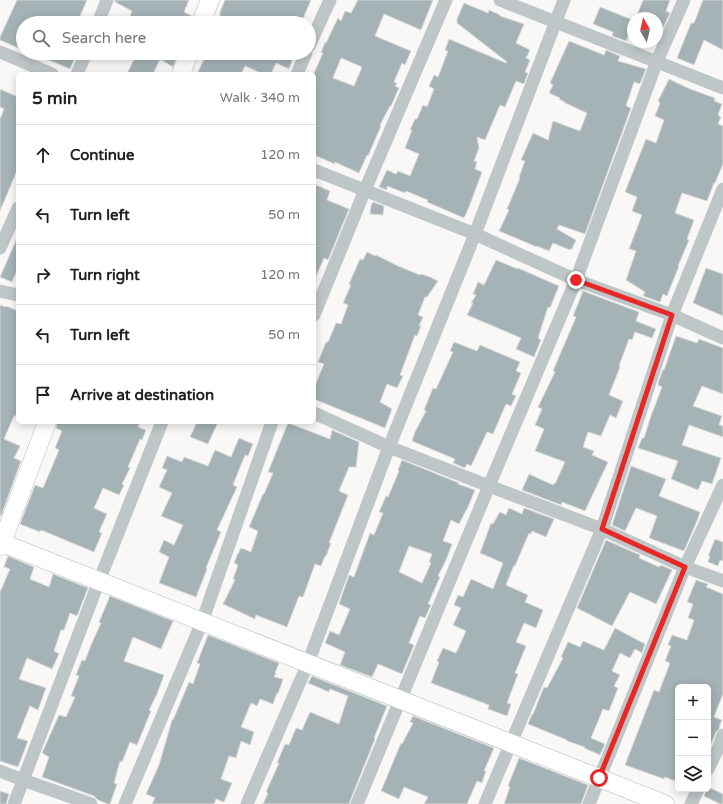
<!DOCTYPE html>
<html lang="en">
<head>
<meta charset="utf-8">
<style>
	:root { --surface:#fff; --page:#f2f2f2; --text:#202124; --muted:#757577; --line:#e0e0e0 }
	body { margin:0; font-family:"Varela Round",sans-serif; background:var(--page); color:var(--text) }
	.controls { position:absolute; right:12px; bottom:12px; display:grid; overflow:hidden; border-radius:6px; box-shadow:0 2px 10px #0003 }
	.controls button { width:36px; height:36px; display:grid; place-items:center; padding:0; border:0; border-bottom:1px solid var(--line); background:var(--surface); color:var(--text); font:20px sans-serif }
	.compass { position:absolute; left:627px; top:12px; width:36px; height:36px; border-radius:50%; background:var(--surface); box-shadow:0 2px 10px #0003; rotate:352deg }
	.stop { position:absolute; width:12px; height:12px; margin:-9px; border:3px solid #e82826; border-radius:50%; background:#fff }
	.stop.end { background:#e82826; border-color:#fff; box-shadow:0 1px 4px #0008 }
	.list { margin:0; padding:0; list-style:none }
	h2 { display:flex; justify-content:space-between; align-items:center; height:52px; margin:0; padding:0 16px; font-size:17px }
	h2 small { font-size:13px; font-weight:400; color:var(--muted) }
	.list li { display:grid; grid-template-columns:26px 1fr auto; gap:12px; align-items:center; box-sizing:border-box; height:60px; padding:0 16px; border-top:1px solid var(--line) }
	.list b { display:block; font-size:15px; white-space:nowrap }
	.list em { font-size:13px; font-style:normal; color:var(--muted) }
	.icon { flex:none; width:22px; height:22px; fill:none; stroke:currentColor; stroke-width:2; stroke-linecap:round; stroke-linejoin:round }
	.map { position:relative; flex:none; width:723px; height:804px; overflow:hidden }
	.search { position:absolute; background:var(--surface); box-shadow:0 2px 10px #0003; left:16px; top:16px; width:300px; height:44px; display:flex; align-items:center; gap:10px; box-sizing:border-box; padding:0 14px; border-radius:22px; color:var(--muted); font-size:15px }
	.panel { position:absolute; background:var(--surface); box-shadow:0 2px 10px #0003; left:16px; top:72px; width:300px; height:352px; border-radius:6px }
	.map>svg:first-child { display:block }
</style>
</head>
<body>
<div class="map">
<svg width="723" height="804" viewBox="0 0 723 804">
	<rect width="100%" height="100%" fill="#f9f8f6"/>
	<g fill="#a6b3b6" stroke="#dadad8" fill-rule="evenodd">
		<path d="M17 0H87L77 23H23V50L0 40V37Z"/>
		<path d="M115 0H189L184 12 192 16 191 23H127L132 11 115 2Z"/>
		<path d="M225 0H311L302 21 292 17 290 23H236L220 16V12Z"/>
		<path d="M358 0H433L421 30 384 14 375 36 411 51 405 65 402 63 394 82 397 83 395 86 399 88 391 106H390L380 125 381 126 368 156 367 155 359 173 335 162V164L314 155V73L323 53H321L325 42 326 43 338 18 341 21 345 11 351 13ZM341 58 362 67 354 86 333 78Z"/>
		<path d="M643 0H670L666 11 670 13 657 41V18H636Z"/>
		<path d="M703 0H723V50L704 40 694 65 677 58 691 23H694Z"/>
		<path d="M464 3 488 13 489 10 500 15V16L524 24 516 43 530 50 526 58 530 60 525 72 528 73 524 84 516 81 505 107 500 105 485 140 477 137 479 148 474 161 477 162 475 169 482 172 469 207 464 218 427 202 428 200 406 191 405 193 387 186V190L379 187 387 170 396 174 398 171 410 176 419 154 405 148 412 130H410L415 119H417L423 105 427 107 434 89 429 86 434 75 438 77 448 51 445 50 449 39 506 63 507 62 457 23V19Z"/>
		<path d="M600 7 633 20V34L630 32 626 41 612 36 613 32 593 24Z"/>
		<path d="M569 41 604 55 606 50 620 56 618 61 646 69 640 84 634 82 626 106 631 108 585 234 559 225 557 229 576 240 572 249H570V250L553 243 549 251 537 246V247L499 231 509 210 507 209 520 178 519 177 525 161 521 160 533 133 548 140 553 121 580 131 587 113 565 103V102L559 99 560 98 549 93 553 85 550 83Z"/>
		<path d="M33 53H59L74 60 70 69Z"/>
		<path d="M137 53H178L173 67 160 59 153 74H127Z"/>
		<path d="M207 53H295L289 69 276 63 271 74H263L245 66 241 74H197Z"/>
		<path d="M669 79 690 89 715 98 714 101 722 104 718 115 721 117 718 124 723 126V164L715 183H714L707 201 682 193 675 213 694 220 687 239 689 240 678 266H679L667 296 663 294 660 302 643 296 645 292 626 280 636 251 629 249 642 215 632 211 637 197 625 192 646 139 656 143 664 120 655 116 660 103 658 101Z"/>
		<path d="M0 89 18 97V168L0 211V119L4 109 0 107Z"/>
		<path d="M314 184 330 191 327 200 349 209 328 260 324 258 314 281Z"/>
		<path d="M373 202 384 206 383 215 370 214 371 206Z"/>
		<path d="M18 236V268L12 282 0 277Z"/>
		<path d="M367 252 375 256 376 255 398 266 420 275 421 274 430 277 438 281 427 297H425L418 315 423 317 419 326H421L417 336 415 335 400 375 403 376 397 388 387 384 380 402 392 409 385 428 314 399V388L324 364 318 362 326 342H328L336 323 341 324 348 305 343 303 351 285 349 284 360 259 363 260Z"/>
		<path d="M496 260 518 269V268L559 286 550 308 548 307 538 338 541 340 534 357 516 349 521 338 467 315 473 303H471L476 295 473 294 478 282 484 285Z"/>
		<path d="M706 268 723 274V316L693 303Z"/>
		<path d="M583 291 639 312 636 321 656 329 652 338 635 332 632 340 629 339 619 366 620 367 609 395 623 401 616 418 610 415 601 436 588 432 583 447 594 451 592 455 608 462 585 511 562 502 561 505 522 490 529 474 553 485 554 483 555 484 565 462 535 451 544 429 535 425 542 409 538 407 555 372 553 371 576 317 573 316Z"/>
		<path d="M0 305 6 307V306L18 311V410L16 416H14L4 439 20 446 14 458 21 461 1 516 0 515Z"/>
		<path d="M676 336 697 343 699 339 723 348V394L702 386 693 406 722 416 719 425 723 426V437L689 425 682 445 721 458 712 484 702 481 698 490 671 479 678 461 638 448 642 438H644L651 416 662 387 658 385 659 380 663 369 664 370Z"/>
		<path d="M454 342 477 351 480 345 520 362 516 371 521 373 512 394 516 396 511 406 506 404 493 434 487 432 471 466 467 464 465 468 453 463 455 459 412 441 415 432 426 411 424 410 433 388 436 389 453 352 450 351Z"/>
		<path d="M57 422H140L138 427 146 430 142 440 140 439 128 467 130 468 122 484 124 485 119 495 103 488 94 508 107 514 99 532 102 533 94 552 41 530 40 532 20 524 35 485 43 488 59 450 55 448 62 431 56 428Z"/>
		<path d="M197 422H218L208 444 190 437Z"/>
		<path d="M288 423 330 439 332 430 359 442 356 467H349L339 491 348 495 329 543H331L326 556H325L321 566 315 564 303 597 299 596 287 627 256 615 255 619 223 604 235 580 233 579 238 565 234 563 238 553V554L241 548 251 552 258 531 249 527 263 494H264L273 473 268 472Z"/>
		<path d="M239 438 253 444 248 456 245 455 233 485 237 487 217 530 221 532 206 568 207 569 196 597 159 583 169 557 159 552 164 540 174 545 183 525 161 516 172 493 159 487 167 470 162 468 167 456 182 462 184 457 208 466 215 450 231 457Z"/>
		<path d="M402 460 459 483 458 484 475 490 468 507 459 524 451 520 443 541 452 544 446 560 438 576 440 577 428 604 431 605 425 618 420 616 409 643 414 645 402 674 378 664 372 677 340 665 345 652 325 643 330 631 339 635 350 609 339 604 349 575 354 577 370 533 374 535 383 513 379 512 386 496 388 497 399 471 398 470ZM409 546 432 554 429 562 431 563 422 583 399 572Z"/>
		<path d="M631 466 666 479 659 496 700 512 697 521 684 551 649 538 657 516 636 508 625 531 612 525Z"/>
		<path d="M509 508 522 514 524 508 554 519 546 537 532 531 531 534 529 533 515 566 514 565 506 585 528 595 525 602 543 610 536 628 524 623 516 642 526 646 515 673 518 674 507 703 511 704 507 716 488 709 489 705 431 683 439 662 437 661 443 648 456 653 466 631 453 625 461 608 454 605 458 595 463 597 471 579 493 589 503 563 480 553 491 523 493 524 500 512 506 515Z"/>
		<path d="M715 539 723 542V561L720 560 718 566 708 562 710 556H708Z"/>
		<path d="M606 540 640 555 639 558 659 567 661 565 672 570 656 604 630 592 612 626 577 608Z"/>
		<path d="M8 556 34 567 30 579 49 587 53 574 88 588 77 616 70 613 64 630H61L54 651 59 654 52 669 27 658 19 679 46 688 38 710 30 706 17 738 28 741 18 767 0 761V592L10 569 4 567Z"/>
		<path d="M696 580 708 584 706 587 723 594V694L714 717 722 720 719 727 720 728 716 732 708 751V687H678V782L665 777 664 779 625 765 654 690 659 692 670 663 665 661 671 646 668 645 672 635 687 640 694 620 688 618 693 604 687 602Z"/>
		<path d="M110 596 173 621 161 649 133 637 124 661 164 675 157 694 149 710 151 711 137 745 130 742 122 762 120 761 114 783 117 784 110 804H108L98 800 94 796 42 777 49 757 42 753 59 715 66 717 75 697 71 696 79 676 76 675 82 660 85 661 91 645 101 623 99 622Z"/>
		<path d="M615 628 645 644 642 653 635 649 630 658 620 653 612 671 620 675 614 686 618 688 609 711 603 709 591 738 605 744 600 755 584 748 585 747 567 741V740L528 724 532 714H533L544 687 547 688 563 658 561 657 568 642 580 647 583 641 604 650Z"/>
		<path d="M208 635 279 663 275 673H276L274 677 283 679 278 694 277 693 273 704 260 699 257 706 251 703 241 727 254 732 250 745 241 741 236 758 229 756 221 779 232 783 224 802 216 799 214 804H152L155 798 146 794 159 765 172 720H173L189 682 193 684 200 664 197 663Z"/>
		<path d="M312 676 387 706 374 738 375 739 350 801 349 804H263L268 793 266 792 279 763H277L285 744 289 745 296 728 302 730 310 712 339 724 348 696 330 689 329 692 308 683Z"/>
		<path d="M413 716 494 748 484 771H486L482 783 477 781 467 804H424L428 797 404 787 399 799 381 791 401 743 402 744 413 723 410 722Z"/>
		<path d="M519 758 588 785 581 804H504L510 787 508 786Z"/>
		<path d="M708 787 723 794V804H720L704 796 707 789H708Z"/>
		<path d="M0 791 9 794 6 804H0Z"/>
	</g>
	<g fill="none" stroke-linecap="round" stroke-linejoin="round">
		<defs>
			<g id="secondary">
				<path d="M201 23 210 0"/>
				<path d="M181 74 189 53"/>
				<path d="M0 542 665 804"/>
				<path d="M0 546 2 543 47 422"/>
			</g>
		</defs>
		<use href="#secondary" stroke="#b1bbbd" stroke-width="19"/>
		<g stroke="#bfc6c8" stroke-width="13">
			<path d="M500 0 723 88"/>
			<path d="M98 23 107 0"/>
			<path d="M309 46 330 0"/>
			<path d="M0 52 52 74"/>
			<path d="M77 74 86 53"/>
			<path d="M297 74 306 53"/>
			<path d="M314 170 475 234 576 280 672 315 723 338"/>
			<path d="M0 248 18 208"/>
			<path d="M0 291 18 295"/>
			<path d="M314 315 365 190 446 0"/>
			<path d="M314 413 389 447 489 486 602 529 685 567 723 581"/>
			<path d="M708 769 719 747 723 735"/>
			<path d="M0 771 23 780 91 804"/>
			<path d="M14 804 99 581 162 422"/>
			<path d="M125 804 202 622 272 422"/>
			<path d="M247 804 308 663 389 447 475 234 564 0"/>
			<path d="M357 804 489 486 576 280 657 61 684 0"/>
			<path d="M485 804 602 529 672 315 723 189"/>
			<path d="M589 804 685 567 723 485"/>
			<path d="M691 804 698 789"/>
		</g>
		<use href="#secondary" stroke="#fff" stroke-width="18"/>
	</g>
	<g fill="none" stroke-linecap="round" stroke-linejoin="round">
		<path stroke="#e82826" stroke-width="5" d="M576 280 672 315 602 529 685 567 599 778"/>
	</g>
</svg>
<div class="controls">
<button>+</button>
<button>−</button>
<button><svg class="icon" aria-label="layers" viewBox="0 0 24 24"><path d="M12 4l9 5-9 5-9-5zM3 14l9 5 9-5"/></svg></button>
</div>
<svg class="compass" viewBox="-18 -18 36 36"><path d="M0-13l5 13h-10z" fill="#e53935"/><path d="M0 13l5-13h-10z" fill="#757577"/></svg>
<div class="stop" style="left:599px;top:778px"></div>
<div class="stop end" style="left:576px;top:280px"></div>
<div class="search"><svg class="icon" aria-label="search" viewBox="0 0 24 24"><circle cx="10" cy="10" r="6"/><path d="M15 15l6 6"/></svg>Search here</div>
<section class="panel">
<h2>5 min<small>Walk · 340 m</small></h2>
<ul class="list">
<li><svg class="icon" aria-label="ahead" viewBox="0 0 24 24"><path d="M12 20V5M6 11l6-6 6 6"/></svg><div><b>Continue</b></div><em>120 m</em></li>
<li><svg class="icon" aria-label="left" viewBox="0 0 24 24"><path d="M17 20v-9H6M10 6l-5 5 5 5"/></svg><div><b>Turn left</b></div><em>50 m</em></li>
<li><svg class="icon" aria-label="right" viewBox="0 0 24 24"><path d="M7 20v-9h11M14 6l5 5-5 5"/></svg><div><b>Turn right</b></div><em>120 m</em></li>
<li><svg class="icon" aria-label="left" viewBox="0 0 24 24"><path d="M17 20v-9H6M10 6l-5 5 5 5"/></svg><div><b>Turn left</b></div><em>50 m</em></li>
<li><svg class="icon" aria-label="arrive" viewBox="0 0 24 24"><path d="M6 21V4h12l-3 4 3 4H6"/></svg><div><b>Arrive at destination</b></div></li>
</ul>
</section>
</div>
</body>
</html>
